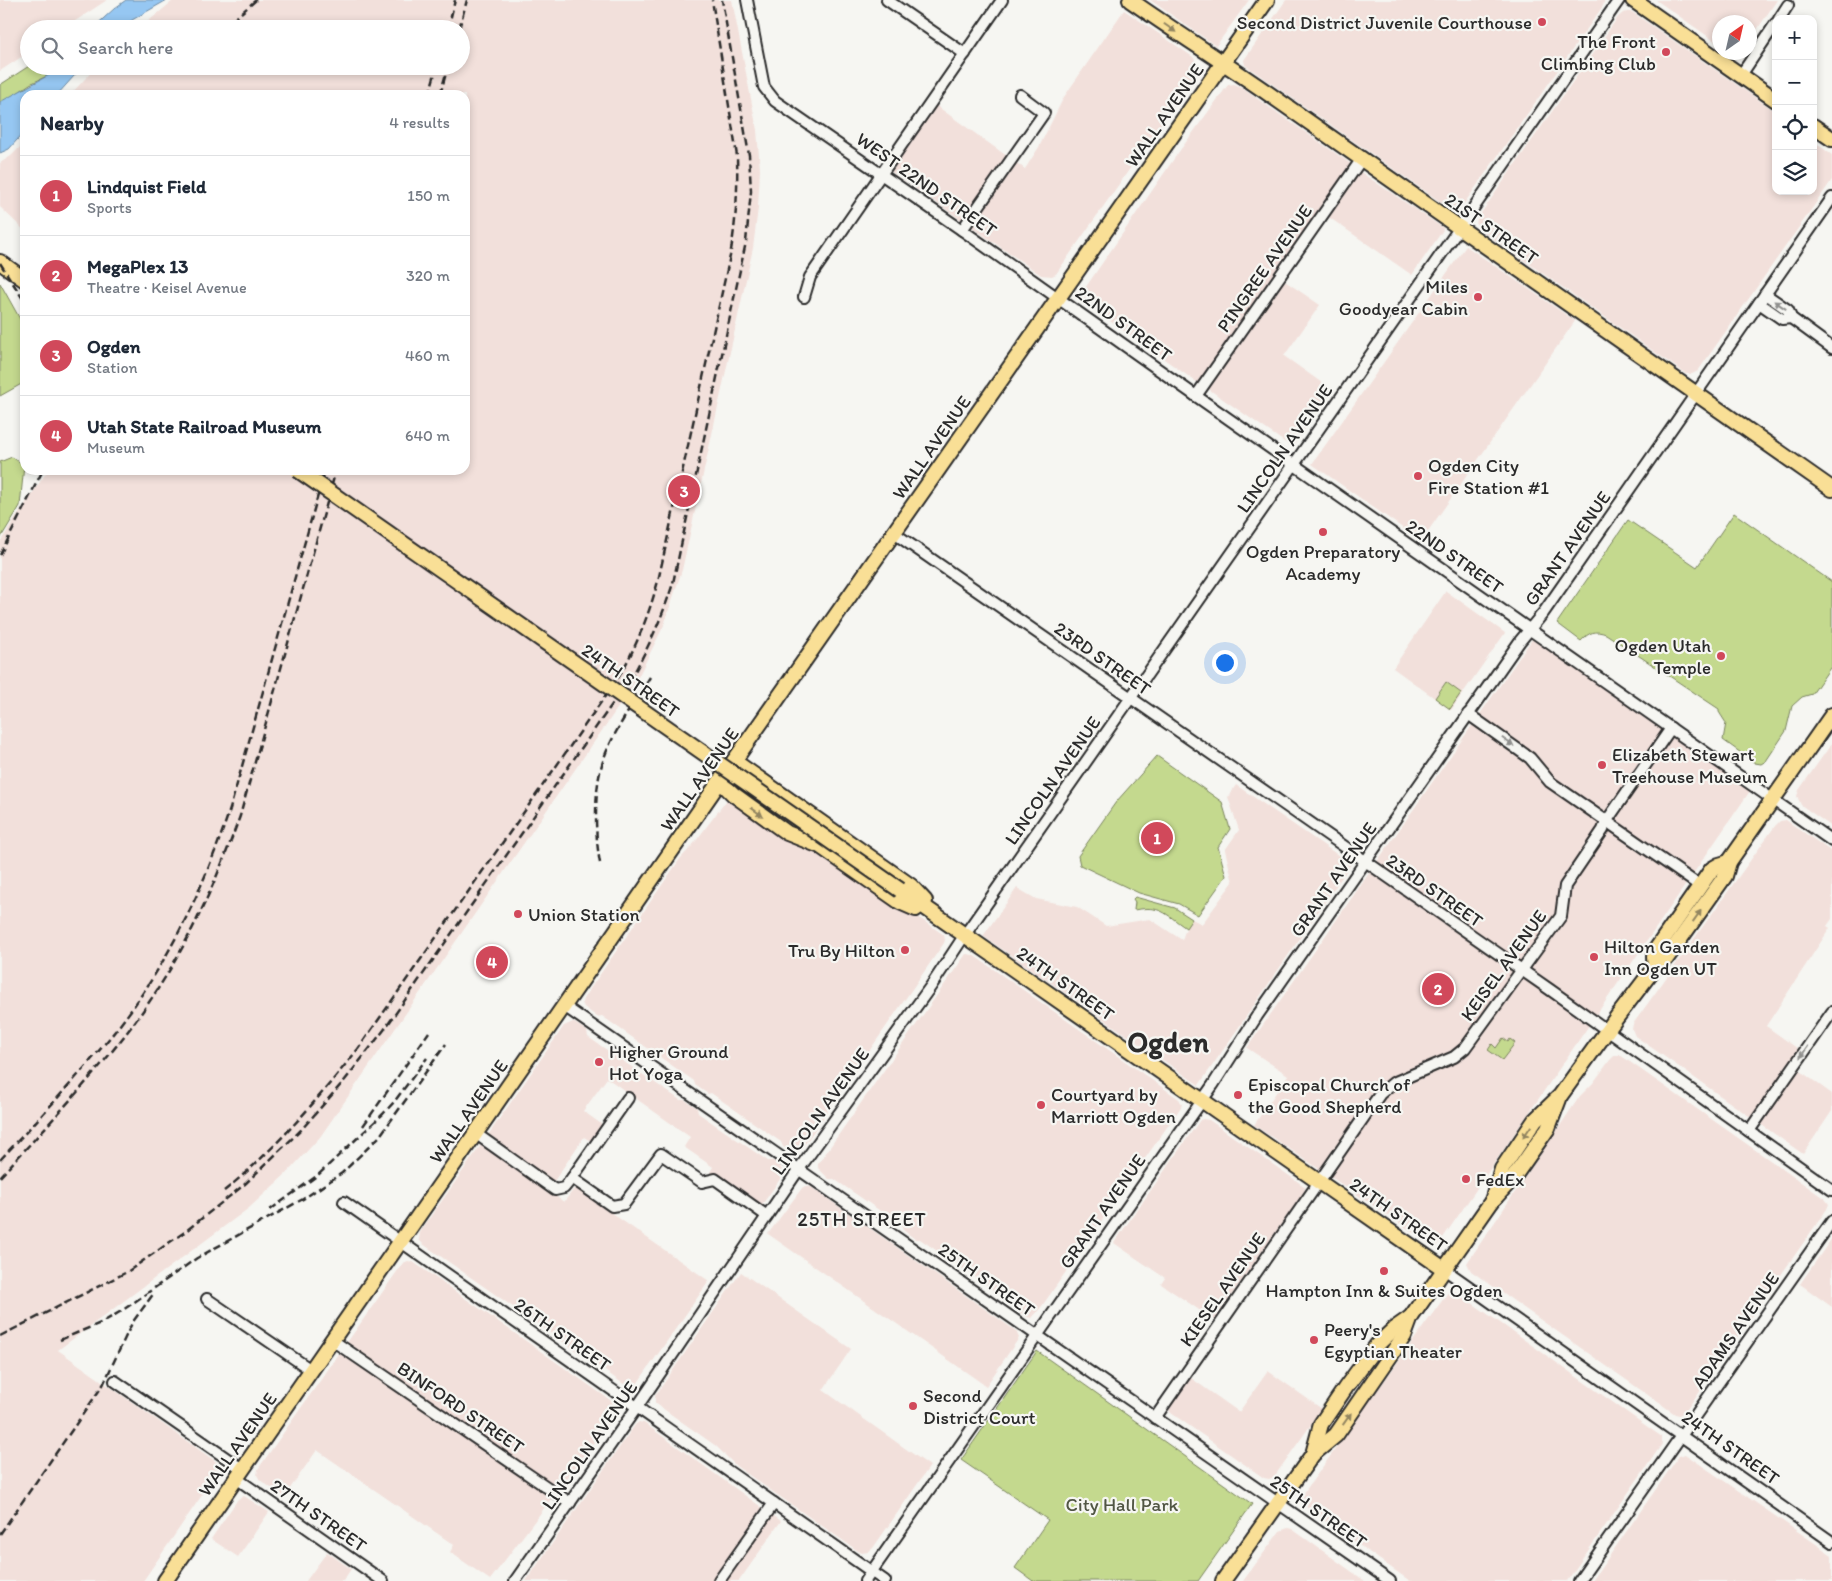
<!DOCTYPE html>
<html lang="en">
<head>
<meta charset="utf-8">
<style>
	:root { --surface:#fff; --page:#f2f2f3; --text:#1f2937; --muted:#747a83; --line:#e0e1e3; --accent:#d1495b }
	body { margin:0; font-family:Itim,sans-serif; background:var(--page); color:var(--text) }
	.controls { position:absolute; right:15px; top:15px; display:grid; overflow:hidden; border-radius:10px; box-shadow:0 2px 8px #0003 }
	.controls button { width:45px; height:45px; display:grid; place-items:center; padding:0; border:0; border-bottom:1px solid var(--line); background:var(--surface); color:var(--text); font:25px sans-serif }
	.compass { position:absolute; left:1712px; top:15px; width:45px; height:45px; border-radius:50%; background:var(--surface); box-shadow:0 2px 8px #0003; rotate:34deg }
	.you { position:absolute; left:1224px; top:662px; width:18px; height:18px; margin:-12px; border:4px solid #fff; border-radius:50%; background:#1a73e8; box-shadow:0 0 0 8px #1a73e833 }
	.badge { display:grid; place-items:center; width:32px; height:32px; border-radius:50%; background:var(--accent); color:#fff; font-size:16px; font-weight:700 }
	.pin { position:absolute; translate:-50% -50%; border:2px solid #fff; box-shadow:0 1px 5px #0006 }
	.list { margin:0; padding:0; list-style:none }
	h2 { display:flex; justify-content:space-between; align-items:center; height:65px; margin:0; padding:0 20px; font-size:21px }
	h2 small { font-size:16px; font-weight:400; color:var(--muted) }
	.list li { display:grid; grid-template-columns:32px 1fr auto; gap:15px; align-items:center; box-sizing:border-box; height:80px; padding:0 20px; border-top:1px solid var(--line) }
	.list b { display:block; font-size:19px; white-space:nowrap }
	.list p { margin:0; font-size:16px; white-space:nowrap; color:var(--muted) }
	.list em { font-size:16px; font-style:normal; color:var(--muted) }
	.icon { flex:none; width:28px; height:28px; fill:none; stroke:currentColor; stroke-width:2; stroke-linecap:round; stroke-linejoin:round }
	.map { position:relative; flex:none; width:1832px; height:1581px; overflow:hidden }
	.search { position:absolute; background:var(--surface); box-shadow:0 2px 8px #0003; left:20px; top:20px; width:450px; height:55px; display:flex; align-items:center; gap:12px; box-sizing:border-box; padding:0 18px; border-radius:28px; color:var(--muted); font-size:19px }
	.panel { position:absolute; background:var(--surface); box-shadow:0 2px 8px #0003; left:20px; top:90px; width:450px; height:385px; border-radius:15px }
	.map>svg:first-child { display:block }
</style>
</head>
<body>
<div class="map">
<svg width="1832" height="1581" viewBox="0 0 1832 1581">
	<rect width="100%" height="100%" fill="#f6f6f2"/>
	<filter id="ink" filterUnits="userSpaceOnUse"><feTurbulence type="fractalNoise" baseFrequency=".02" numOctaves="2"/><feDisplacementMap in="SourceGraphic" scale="10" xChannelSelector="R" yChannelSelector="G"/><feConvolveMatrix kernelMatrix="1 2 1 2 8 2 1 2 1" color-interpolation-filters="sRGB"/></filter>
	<g filter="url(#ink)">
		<g fill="#f2e0db">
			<path d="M0 0H107L63 29H29V52L0 71Z"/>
			<path d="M174 0H732L757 130 760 169 758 208 753 248 682 570 664 625 635 683 320 1137 287 1173 249 1208 58 1350 222 1466 143 1581H0V542L48 470H465V95H70L97 66H461V29H139Z"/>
			<path d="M1150 0H1249L1216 46Z"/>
			<path d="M1286 0H1604V2L1603 6 1461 208 1457 211 1452 210 1245 65 1244 60Z"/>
			<path d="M1656 0H1777L1750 40V22H1720L1719 44Z"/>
			<path d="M1124 10 1193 57 1198 65 1199 70 1056 274 1052 276 1041 275 889 170 934 104 1025 169 1039 147 1064 97Z"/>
			<path d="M1628 12H1632L1776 112V191H1813V141L1832 155V180L1698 371 1692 374H1686L1478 228 1476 224 1477 219 1618 17 1623 13Z"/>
			<path d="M1234 84 1239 86 1351 164V167L1198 383 1083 302 1081 294 1178 153 1228 85Z"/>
			<path d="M25 142V231L0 207V163L11 156Z"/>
			<path d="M1359 171 1443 228V230L1412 275 1327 216Z"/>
			<path d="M1466 246 1575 321 1421 541 1312 464Z"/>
			<path d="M1282 279 1320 305 1284 356 1332 390 1293 446H1290L1207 388Z"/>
			<path d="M1446 591 1505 633 1451 710 1393 668Z"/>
			<path d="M1533 638 1750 791 1436 1248 1254 1125 1288 1075 1247 1048Z"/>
			<path d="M1832 743V827L1801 805 1797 796 1799 790Z"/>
			<path d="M1236 785 1351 864 1199 1085 983 936 1017 888 1036 899 1077 907 1106 926 1150 919 1182 940 1186 928 1192 919 1202 924 1233 882 1225 850 1239 830 1228 797Z"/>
			<path d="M729 797 824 852 944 935 945 940 944 943 800 1151 795 1153 783 1147 781 1142 711 1093 708 1094 695 1085 694 1081 602 1016 597 1017 584 1007 582 1003 583 999 680 859 692 846Z"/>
			<path d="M1786 820 1832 852V919L1827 926 1830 928 1766 1026 1801 1051 1792 1065 1832 1094V1111L1803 1154 1635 1036 1632 1029 1633 1024 1775 826 1780 821Z"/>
			<path d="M966 954 973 955 1179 1099 1182 1104 1181 1107 1042 1306 1032 1318 1027 1317 1018 1311 1016 1306 920 1239H915L903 1230 902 1226 834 1179H829L818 1168V1164Z"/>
			<path d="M573 1022 587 1031 588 1037 680 1100H685L697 1108 698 1113 768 1161H773L780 1166 783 1172V1175L761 1206 710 1172 713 1167 684 1147 690 1137 607 1078 583 1111 604 1126 592 1142 584 1137 552 1184 486 1138 564 1026Z"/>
			<path d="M1615 1055H1620L1825 1199 1829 1204 1827 1209 1685 1412 1679 1415 1675 1414 1471 1271 1467 1263 1580 1096 1593 1083 1610 1060Z"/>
			<path d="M1203 1119 1209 1120 1304 1186 1305 1188 1304 1192 1214 1320 1161 1284 1165 1278 1114 1243 1200 1120Z"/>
			<path d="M481 1145 564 1202 574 1189H577L709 1281 637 1384 630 1386 625 1385 423 1244 419 1240 420 1232Z"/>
			<path d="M805 1186 811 1187 1016 1331 1019 1338 986 1386 768 1234 802 1188Z"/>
			<path d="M1832 1238V1307L1800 1284Z"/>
			<path d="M408 1261 413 1262 613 1402 616 1407V1413L490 1580 450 1552 454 1545 317 1450 284 1497 260 1480 257 1475 258 1469 403 1263Z"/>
			<path d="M741 1272 851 1349 823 1390 930 1466 873 1548 868 1552 862 1553 858 1551 736 1466 716 1446 655 1403V1396Z"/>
			<path d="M1449 1291H1455L1662 1437V1444L1567 1581H1410L1308 1509 1303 1502 1302 1498 1303 1494Z"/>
			<path d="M1268 1371 1322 1409 1274 1477 1269 1479 1264 1478 1171 1413 1169 1410 1188 1376 1239 1412Z"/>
			<path d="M639 1422 644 1423 781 1521 739 1581H526L635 1425Z"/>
			<path d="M1685 1454 1832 1555V1581H1592L1679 1456Z"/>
			<path d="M244 1496 269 1512 238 1557 211 1539 238 1499Z"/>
			<path d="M1288 1528 1292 1529 1365 1581H1243L1280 1531Z"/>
			<path d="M327 1552 351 1569 343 1581H306Z"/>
		</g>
		<g fill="#c4d98e" stroke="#78825c">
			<path d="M29 66H56L49 75 30 84 0 105V85Z"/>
			<path d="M0 283 25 328V382L0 396Z"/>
			<path d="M12 457 24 465 20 506 0 539V462Z"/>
			<path d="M1734 513 1832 582V665L1812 694 1802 697 1792 706 1786 731 1766 761 1761 764 1755 763 1723 740 1726 723 1719 712V709L1606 634C1595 630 1589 632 1581 641L1557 623 1628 520 1697 567Z"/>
			<path d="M1446 682 1461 693 1450 709 1435 698Z"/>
			<path d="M1157 756 1222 802 1230 829 1218 847 1226 876 1198 915 1179 904 1139 893 1080 865 1078 856 1116 802Z"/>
			<path d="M1135 897 1175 908 1192 919 1186 928C1164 913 1161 905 1134 910L1135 902 1133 899Z"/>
			<path d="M1503 1038 1508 1042 1510 1039 1515 1043 1502 1060 1488 1050 1492 1044 1496 1048Z"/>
			<path d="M1037 1351 1252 1504 1198 1581H1033L1015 1568 1048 1520 961 1460Z"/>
		</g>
		<g fill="#96c7f2" stroke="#6b89a2">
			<path d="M126 0H167L132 20 121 29H92L115 8Z"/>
			<path d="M56 66H83L57 95H25V131L9 149 0 153V102L49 75Z"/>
		</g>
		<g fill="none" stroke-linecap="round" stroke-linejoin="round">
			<defs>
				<g id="minor">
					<path d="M747 0 764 87 775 101 962 230 1196 396 1832 841"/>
					<path d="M887 0 965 54"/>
					<path d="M1779 19 1788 5"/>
					<path d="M1741 75 1776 23"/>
					<path d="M962 230 1044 113 1020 95"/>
					<path d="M1765 294 1788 310 1791 318 1832 348"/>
					<path d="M804 297 810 277 1002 0"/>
					<path d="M1759 303 1782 319 1791 318"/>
					<path d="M1196 396 1361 160"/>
					<path d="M894 533 1549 989 1832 1190"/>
					<path d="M1468 714 1530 758 1550 782 1700 886"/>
					<path d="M564 1006 1390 1581"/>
					<path d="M1749 1131 1832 1012"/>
					<path d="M475 1133 555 1190 564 1188 572 1178 612 1206 624 1204 661 1154 702 1182 715 1179 767 1216"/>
					<path d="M572 1178 628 1098"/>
					<path d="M344 1202 885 1581"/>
					<path d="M1444 1269 1832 1542"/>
					<path d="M207 1299 311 1370"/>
					<path d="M332 1340 570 1503"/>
					<path d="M115 1381 242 1469"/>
					<path d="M1155 1418 1380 1094 1393 1083 1454 1057 1465 1048 1561 916 1565 886 1603 830 1606 822 1671 728"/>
					<path d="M236 1478 383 1581"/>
					<path d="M515 1581 637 1407 799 1169 931 986 964 936 1619 0"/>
					<path d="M719 1581 774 1503"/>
					<path d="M865 1581 1213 1085 1257 1016 1461 725 1520 641 1544 612 1832 198"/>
					<path d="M1579 1581 1832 1221"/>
				</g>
				<g id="major">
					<path d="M1130 0C1176 32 1223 62 1269 94 1456 227 1644 358 1832 489"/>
					<path d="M1633 0 1776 100"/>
					<path d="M1813 126 1832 139"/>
					<path d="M0 262 25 280"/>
					<path d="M734 761 911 886 925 901"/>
					<path d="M720 781 733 794 787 833 820 846 900 902 916 909"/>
					<path d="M900 890 1444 1269"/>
					<path d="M1655 967 1654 957 1657 948 1712 869 1719 865 1729 862"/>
					<path d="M1492 1201 1502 1169 1535 1120 1560 1096 1617 1017 1655 967 1666 959 1725 876 1729 862 1832 715"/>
					<path d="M1313 1454 1321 1424 1346 1387 1377 1345 1394 1329 1411 1317"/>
					<path d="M165 1581 720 781 1267 0"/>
					<path d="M1223 1581 1313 1454 1336 1435 1404 1336 1411 1317 1492 1201 1513 1178 1548 1128 1559 1099"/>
				</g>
			</defs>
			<use href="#minor" stroke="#2b2b2b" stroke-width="14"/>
			<use href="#major" stroke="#2b2b2b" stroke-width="18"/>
			<use href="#minor" stroke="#f6f6f2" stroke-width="10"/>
			<use href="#major" stroke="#f9df96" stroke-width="14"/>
			<g stroke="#2b2b2b" stroke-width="2.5" stroke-dasharray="8 4" stroke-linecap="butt">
				<path d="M223 29 256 0"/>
				<path d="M448 29 455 0"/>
				<path d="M459 29 467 0"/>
				<path d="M429 95 437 66"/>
				<path d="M440 95 448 66"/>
				<path d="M0 263 25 302"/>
				<path d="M0 555 43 470"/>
				<path d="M600 863C595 837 594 794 601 768 608 739 634 703 650 677"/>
				<path d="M363 1126 429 1032"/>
				<path d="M0 1160C40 1117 80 1075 116 1030 168 964 204 888 230 809L325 470"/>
				<path d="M0 1177C47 1125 96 1075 137 1019 183 957 214 888 240 816L336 470"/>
				<path d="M224 1191C275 1150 317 1100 358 1049L620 675C637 645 649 614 658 581L730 256C736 223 738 190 737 156L712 0"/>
				<path d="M270 1210 318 1175 383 1114 394 1102 427 1058"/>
				<path d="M0 1336 127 1272 186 1231 245 1184 301 1130 345 1080 384 1030 634 673C650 644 663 615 673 583L746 242 751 191 749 155 722 0"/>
				<path d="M60 1340 103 1322 123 1310 197 1258 303 1199 342 1173 379 1137 446 1044"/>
				<path d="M0 1534 103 1385 132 1323 154 1293"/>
			</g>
			<defs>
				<path id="major-bridge" d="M298 470 900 890"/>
			</defs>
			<use href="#major-bridge" stroke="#2b2b2b" stroke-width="18" stroke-linecap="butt"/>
			<use href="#major-bridge" stroke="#f9df96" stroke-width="14"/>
		</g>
		<defs><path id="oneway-solid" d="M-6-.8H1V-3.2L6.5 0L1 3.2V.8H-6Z" transform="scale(1.25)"/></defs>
		<g fill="#928560">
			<use href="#oneway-solid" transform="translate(1170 28) rotate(35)"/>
			<use href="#oneway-solid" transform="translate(757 812) rotate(36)"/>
			<use href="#oneway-solid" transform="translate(1697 916) rotate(-55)"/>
			<use href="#oneway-solid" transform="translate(1527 1132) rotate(124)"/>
			<use href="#oneway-solid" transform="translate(1347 1419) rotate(-55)"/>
		</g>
		<g fill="#90908e">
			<use href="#oneway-solid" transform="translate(1780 305) rotate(-146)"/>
			<use href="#oneway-solid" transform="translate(1508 742) rotate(35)"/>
			<use href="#oneway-solid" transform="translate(1804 1052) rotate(125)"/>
		</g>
	</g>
	<g fill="#d1495b" stroke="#f6f6f2" stroke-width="2">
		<circle cx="1542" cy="22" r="5"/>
		<circle cx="1666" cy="52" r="5"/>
		<circle cx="1478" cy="297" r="5"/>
		<circle cx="1418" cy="476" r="5"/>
		<circle cx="1323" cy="532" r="5"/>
		<circle cx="1721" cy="656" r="5"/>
		<circle cx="1602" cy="765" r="5"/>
		<circle cx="518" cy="914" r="5"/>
		<circle cx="905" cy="950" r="5"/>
		<circle cx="1594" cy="957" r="5"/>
		<circle cx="599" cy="1062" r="5"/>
		<circle cx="1238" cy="1095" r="5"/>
		<circle cx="1041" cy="1105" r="5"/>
		<circle cx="1466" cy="1179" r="5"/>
		<circle cx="1384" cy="1271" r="5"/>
		<circle cx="1314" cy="1340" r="5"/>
		<circle cx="913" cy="1406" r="5"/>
	</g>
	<g text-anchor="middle" stroke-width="4.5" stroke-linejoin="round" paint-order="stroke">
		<g font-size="19" fill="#2b2b2b" stroke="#f6f6f2" text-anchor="start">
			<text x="1532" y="29" text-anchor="end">Second District Juvenile Courthouse</text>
			<text x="1656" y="48" text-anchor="end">The Front<tspan x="1656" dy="22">Climbing Club</tspan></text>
			<text x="1468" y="293" text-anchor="end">Miles<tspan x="1468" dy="22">Goodyear Cabin</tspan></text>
			<text x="1428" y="472">Ogden City<tspan x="1428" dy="22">Fire Station #1</tspan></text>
			<text x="1323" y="558" text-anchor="middle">Ogden Preparatory<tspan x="1323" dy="22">Academy</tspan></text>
			<text x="1711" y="652" text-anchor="end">Ogden Utah<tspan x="1711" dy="22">Temple</tspan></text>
			<text x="1612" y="761">Elizabeth Stewart<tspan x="1612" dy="22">Treehouse Museum</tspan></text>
			<text x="528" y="921">Union Station</text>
			<text x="1604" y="953">Hilton Garden<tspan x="1604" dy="22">Inn Ogden UT</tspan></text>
			<text x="895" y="957" text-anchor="end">Tru By Hilton</text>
			<text x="609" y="1058">Higher Ground<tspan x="609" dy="22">Hot Yoga</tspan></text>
			<text x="1248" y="1091">Episcopal Church of<tspan x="1248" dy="22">the Good Shepherd</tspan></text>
			<text x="1051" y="1101">Courtyard by<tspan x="1051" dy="22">Marriott Ogden</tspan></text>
			<text x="1476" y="1186">FedEx</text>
			<text x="1384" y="1297" text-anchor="middle">Hampton Inn &amp; Suites Ogden</text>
			<text x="1324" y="1336">Peery's<tspan x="1324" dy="22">Egyptian Theater</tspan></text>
			<text x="923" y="1402">Second<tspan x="923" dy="22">District Court</tspan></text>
		</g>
		<g font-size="19" fill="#2b2b2b" stroke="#f6f6f2">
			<text transform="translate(1164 115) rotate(-55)" y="7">WALL AVENUE</text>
			<text transform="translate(927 184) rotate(35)" y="7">WEST 22ND STREET</text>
			<text transform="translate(1492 228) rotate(35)" y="7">21ST STREET</text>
			<text transform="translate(1264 268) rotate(-55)" y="7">PINGREE AVENUE</text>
			<text transform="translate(1124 323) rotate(36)" y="7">22ND STREET</text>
			<text transform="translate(931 447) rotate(-55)" y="7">WALL AVENUE</text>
			<text transform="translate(1284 448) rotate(-55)" y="7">LINCOLN AVENUE</text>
			<text transform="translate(1567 548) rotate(-55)" y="7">GRANT AVENUE</text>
			<text transform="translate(1455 556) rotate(35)" y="7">22ND STREET</text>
			<text transform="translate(1103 658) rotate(35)" y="7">23RD STREET</text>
			<text transform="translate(631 680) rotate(35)" y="7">24TH STREET</text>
			<text transform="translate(699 779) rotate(-55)" y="7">WALL AVENUE</text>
			<text transform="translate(1052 780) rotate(-55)" y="7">LINCOLN AVENUE</text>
			<text transform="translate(1333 879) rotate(-55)" y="7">GRANT AVENUE</text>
			<text transform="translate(1435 890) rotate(35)" y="7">23RD STREET</text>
			<text transform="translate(1503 965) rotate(-54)" y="7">KEISEL AVENUE</text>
			<text transform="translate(1066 983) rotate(35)" y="7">24TH STREET</text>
			<text transform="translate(468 1111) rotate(-55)" y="7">WALL AVENUE</text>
			<text transform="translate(820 1111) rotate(-54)" y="7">LINCOLN AVENUE</text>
			<text transform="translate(1102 1211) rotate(-55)" y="7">GRANT AVENUE</text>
			<text transform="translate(1399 1214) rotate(35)" y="7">24TH STREET</text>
			<text transform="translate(987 1279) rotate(35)" y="7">25TH STREET</text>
			<text transform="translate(1222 1289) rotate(-55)" y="7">KIESEL AVENUE</text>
			<text transform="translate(1735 1330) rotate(-55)" y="7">ADAMS AVENUE</text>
			<text transform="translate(563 1334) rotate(35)" y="7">26TH STREET</text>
			<text transform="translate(461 1407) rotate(34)" y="7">BINFORD STREET</text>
			<text transform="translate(237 1444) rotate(-55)" y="7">WALL AVENUE</text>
			<text transform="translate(589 1445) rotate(-55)" y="7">LINCOLN AVENUE</text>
			<text transform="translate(1731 1447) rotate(35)" y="7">24TH STREET</text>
			<text transform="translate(1319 1511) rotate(35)" y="7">25TH STREET</text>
			<text transform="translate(319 1515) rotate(35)" y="7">27TH STREET</text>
		</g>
		<g font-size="19" fill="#515644" stroke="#f6f6f2">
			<text x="1122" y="1511">City Hall Park</text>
		</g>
		<g font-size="20" letter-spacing="1" fill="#2b2b2b" stroke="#f6f6f2">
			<text x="862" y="1226">25TH STREET</text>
		</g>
		<g font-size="29" font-weight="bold" fill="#2b2b2b" stroke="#f6f6f2">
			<text x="1168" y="1052">Ogden</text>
		</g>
	</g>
</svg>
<div class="controls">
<button>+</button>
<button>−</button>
<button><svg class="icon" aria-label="locate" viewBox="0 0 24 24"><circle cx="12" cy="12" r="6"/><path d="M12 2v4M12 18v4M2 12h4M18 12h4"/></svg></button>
<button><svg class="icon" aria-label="layers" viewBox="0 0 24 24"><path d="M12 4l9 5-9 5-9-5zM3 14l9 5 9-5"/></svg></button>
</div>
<svg class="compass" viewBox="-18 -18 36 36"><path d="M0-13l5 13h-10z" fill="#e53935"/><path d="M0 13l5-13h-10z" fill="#747a83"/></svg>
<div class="you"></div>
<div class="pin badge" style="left:1157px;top:838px">1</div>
<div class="pin badge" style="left:1438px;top:989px">2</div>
<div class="pin badge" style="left:684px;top:491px">3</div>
<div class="pin badge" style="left:492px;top:962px">4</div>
<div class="search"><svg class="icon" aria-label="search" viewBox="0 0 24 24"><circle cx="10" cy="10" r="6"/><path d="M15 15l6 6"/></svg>Search here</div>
<section class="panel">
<h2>Nearby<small>4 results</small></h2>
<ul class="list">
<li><span class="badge">1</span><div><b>Lindquist Field</b><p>Sports</p></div><em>150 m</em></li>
<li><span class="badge">2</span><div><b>MegaPlex 13</b><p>Theatre · Keisel Avenue</p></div><em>320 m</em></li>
<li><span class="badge">3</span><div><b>Ogden</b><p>Station</p></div><em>460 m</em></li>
<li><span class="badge">4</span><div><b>Utah State Railroad Museum</b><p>Museum</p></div><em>640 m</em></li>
</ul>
</section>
</div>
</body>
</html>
